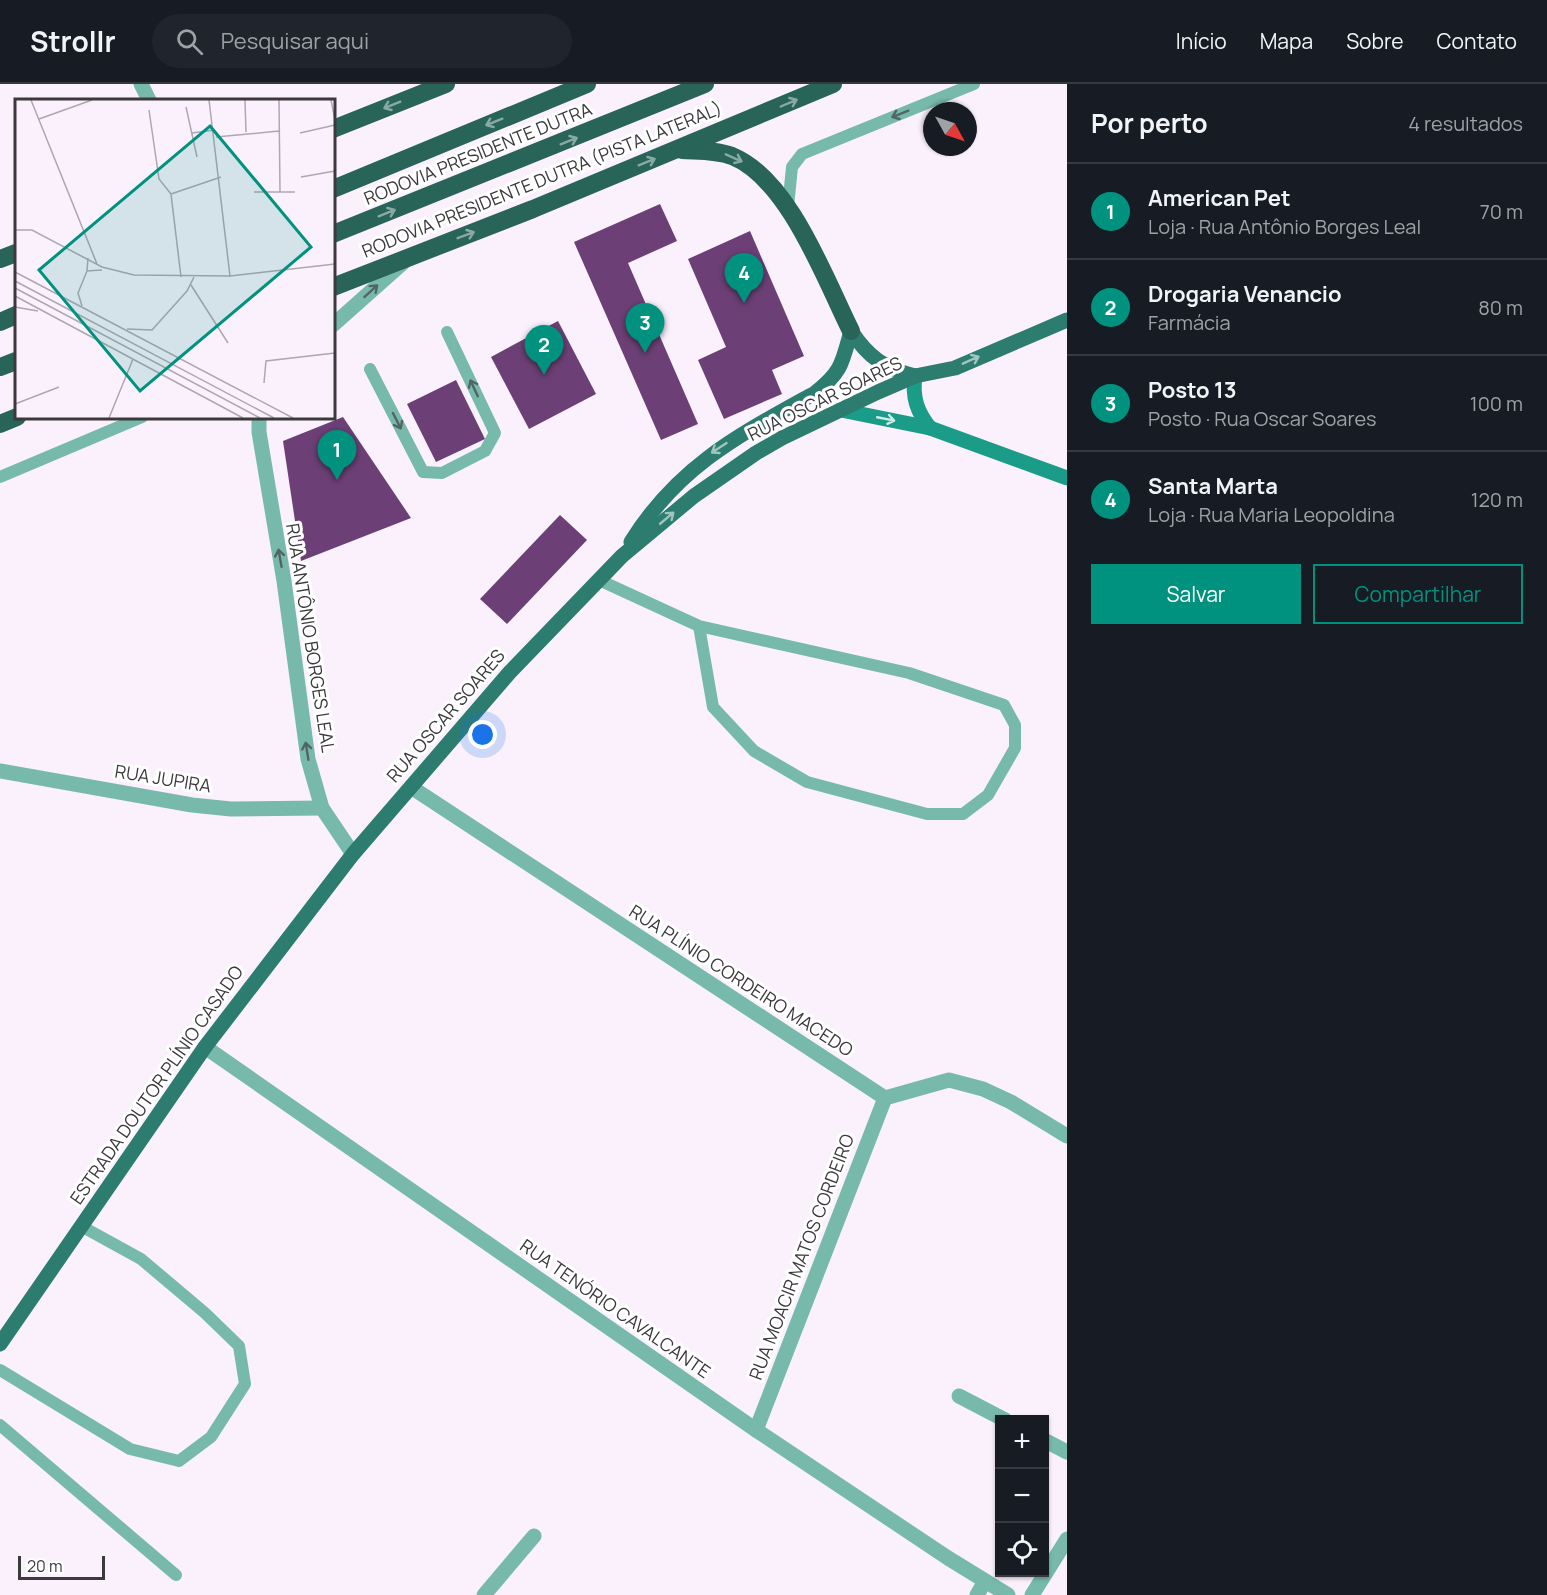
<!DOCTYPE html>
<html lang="pt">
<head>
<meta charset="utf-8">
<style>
	:root { --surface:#171b24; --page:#20242c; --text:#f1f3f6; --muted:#9ea1a6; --line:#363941; --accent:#00927f }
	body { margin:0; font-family:Manrope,sans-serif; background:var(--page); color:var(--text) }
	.controls { position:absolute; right:18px; bottom:18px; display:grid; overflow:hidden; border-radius:0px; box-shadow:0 2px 4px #0004 }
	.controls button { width:54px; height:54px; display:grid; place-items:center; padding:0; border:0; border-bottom:2px solid var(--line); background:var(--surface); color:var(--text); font:30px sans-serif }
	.compass { position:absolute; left:923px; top:18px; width:54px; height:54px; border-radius:50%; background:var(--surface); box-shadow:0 2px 4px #0004; rotate:130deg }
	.scale { position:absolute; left:18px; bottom:15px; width:87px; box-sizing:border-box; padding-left:6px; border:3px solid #3c393d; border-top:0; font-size:16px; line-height:21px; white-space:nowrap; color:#3c393d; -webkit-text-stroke:4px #fff; paint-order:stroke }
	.you { position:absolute; left:483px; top:651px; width:21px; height:21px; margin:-15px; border:4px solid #fff; border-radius:50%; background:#1a73e8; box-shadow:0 0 0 9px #1a73e833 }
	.badge { display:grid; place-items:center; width:39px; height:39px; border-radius:50%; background:var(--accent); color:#fff; font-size:20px; font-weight:700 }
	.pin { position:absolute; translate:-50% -50px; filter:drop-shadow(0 2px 3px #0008) }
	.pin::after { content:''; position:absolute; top:32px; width:21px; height:18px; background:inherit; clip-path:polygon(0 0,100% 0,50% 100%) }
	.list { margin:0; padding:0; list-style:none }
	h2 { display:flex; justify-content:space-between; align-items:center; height:78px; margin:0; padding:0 24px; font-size:26px }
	h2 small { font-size:20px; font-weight:400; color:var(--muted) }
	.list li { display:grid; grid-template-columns:39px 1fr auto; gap:18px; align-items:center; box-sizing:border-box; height:96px; padding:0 24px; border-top:2px solid var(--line) }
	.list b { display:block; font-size:22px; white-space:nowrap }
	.list p { margin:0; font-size:20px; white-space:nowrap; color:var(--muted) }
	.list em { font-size:20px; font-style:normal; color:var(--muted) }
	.actions { display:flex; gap:12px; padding:18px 24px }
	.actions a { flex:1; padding:14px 0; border:2px solid var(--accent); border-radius:0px; text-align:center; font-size:21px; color:var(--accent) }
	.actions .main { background:var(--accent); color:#fff }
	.icon { flex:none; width:33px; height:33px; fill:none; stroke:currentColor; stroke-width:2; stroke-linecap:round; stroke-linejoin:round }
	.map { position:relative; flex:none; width:1067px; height:1511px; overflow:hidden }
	header { display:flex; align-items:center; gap:36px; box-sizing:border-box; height:84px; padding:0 30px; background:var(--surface); border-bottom:2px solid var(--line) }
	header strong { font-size:28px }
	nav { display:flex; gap:33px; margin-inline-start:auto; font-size:21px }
	.search { width:420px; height:54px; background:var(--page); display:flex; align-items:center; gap:15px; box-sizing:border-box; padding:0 21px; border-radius:33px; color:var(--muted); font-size:22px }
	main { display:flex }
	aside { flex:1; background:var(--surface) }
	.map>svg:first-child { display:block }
</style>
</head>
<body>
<header>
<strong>Strollr</strong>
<div class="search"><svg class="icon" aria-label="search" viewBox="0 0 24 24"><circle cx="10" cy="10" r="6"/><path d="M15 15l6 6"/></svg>Pesquisar aqui</div>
<nav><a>Início</a><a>Mapa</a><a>Sobre</a><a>Contato</a></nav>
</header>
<main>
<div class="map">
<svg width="1067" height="1511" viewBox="0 0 1067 1511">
	<rect width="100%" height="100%" fill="#faf1fc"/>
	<g fill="#6c4076">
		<path d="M660 120 677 157 628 179 698 340 661 356 574 158Z"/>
		<path d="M750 147 804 272 772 286 782 310 724 335 698 276 726 263 688 175Z"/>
		<path d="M558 237 596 310 529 345 491 273Z"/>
		<path d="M456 296 485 355 436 378 407 320Z"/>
		<path d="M343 333 411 434 301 477 283 357Z"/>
		<path d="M560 431 587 456 507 540 480 515Z"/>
	</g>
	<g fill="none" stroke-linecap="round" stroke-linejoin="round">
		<g stroke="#77baac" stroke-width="12">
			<path d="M788 123 792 83 802 70 974 0"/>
			<path d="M370 285 423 388 442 389 485 367 495 349 447 248"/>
			<path d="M0 393 142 333"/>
			<path d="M599 496 699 542 909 589 1004 621 1015 641V664L988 711 963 730H927L807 698 754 667 713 623 699 542"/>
			<path d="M0 1286 130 1365 179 1377 211 1353 245 1300 239 1262 205 1229 141 1175 81 1142"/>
			<path d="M0 1341 176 1491"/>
		</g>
		<g stroke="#77baac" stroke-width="15">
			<path d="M141 0 149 16"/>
			<path d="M333 241 405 177"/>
			<path d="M259 333V348L284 497 308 675 322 724 353 770"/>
			<path d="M0 687 192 721 231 725 322 724"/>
			<path d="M411 703 885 1014 949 996 983 1005 1011 1018 1067 1052"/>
			<path d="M205 963 756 1346 948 1474 1008 1511"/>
			<path d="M959 1312 1005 1336"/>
			<path d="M756 1346 885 1014"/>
			<path d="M1044 1356 1067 1368"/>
			<path d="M484 1511 534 1452"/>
			<path d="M977 1511 985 1497"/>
			<path d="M1032 1511 1067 1455"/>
		</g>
		<g stroke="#1a9c89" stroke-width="15">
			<path d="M915 292C912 313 917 328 930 344"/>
			<path d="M841 326 930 344 1067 394"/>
		</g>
		<g stroke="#2c7d6f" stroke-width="15">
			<path d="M851 247C869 274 884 284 915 292"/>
			<path d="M631 458C678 382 739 351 815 309 842 288 842 279 851 247"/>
			<path d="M0 1260 205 963 353 770 510 588 622 472 694 412 756 369 782 354 878 308 915 292 955 284 1067 236"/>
		</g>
		<g stroke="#296459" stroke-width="18">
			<path d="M333 45 446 0"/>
			<path d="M682 66C698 67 716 66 732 72 789 95 825 195 851 247"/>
			<path d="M333 105 587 0"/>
			<path d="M333 150 705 0"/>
			<path d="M0 175 16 169"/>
			<path d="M333 203 533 125 833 0"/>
			<path d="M0 238 16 231"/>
			<path d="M0 283 16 277"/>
			<path d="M0 340 17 333"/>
		</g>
	</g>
	<defs><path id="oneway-shaft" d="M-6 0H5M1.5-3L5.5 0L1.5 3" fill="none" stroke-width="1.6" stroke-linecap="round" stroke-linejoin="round" transform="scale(1.5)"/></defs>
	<g stroke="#89aaa4">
		<use href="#oneway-shaft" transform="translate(789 19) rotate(-23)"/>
		<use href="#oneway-shaft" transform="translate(392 21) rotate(158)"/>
		<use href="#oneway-shaft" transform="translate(494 38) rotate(158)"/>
		<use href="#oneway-shaft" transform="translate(569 57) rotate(-22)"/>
		<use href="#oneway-shaft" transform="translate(734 74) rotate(24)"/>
		<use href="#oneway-shaft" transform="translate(647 78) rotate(-22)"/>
		<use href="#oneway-shaft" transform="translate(387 129) rotate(-22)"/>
		<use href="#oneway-shaft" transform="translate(466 151) rotate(-21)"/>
	</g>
	<g stroke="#516664">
		<use href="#oneway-shaft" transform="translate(900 30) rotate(158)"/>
		<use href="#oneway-shaft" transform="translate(371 207) rotate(-42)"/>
		<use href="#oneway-shaft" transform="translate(474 304) rotate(-115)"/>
		<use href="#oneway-shaft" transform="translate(397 337) rotate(63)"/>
		<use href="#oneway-shaft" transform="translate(280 474) rotate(-100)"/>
		<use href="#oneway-shaft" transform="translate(307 667) rotate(-99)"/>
	</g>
	<g stroke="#a0c4be">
		<use href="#oneway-shaft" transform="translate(971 276) rotate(-24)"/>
		<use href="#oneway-shaft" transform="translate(719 364) rotate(147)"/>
		<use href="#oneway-shaft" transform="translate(667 434) rotate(-40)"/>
	</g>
	<use stroke="#d1ebe7" href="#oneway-shaft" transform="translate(886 335) rotate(11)"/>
	<g text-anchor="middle" stroke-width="6" stroke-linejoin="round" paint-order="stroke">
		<g font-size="18" fill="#3c393d" stroke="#fff">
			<text transform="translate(478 70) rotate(-22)" y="6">RODOVIA PRESIDENTE DUTRA</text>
			<text transform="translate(542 96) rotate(-22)" y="6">RODOVIA PRESIDENTE DUTRA (PISTA LATERAL)</text>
			<text transform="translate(825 315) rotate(-26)" y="6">RUA OSCAR SOARES</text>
			<text transform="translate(310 554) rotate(81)" y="6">RUA ANTÔNIO BORGES LEAL</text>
			<text transform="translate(446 632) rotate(-49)" y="6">RUA OSCAR SOARES</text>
			<text transform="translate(163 695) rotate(9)" y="6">RUA JUPIRA</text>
			<text transform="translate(741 897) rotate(33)" y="6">RUA PLÍNIO CORDEIRO MACEDO</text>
			<text transform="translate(157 1001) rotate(-55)" y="6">ESTRADA DOUTOR PLÍNIO CASADO</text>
			<text transform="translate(802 1173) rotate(-69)" y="6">RUA MOACIR MATOS CORDEIRO</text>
			<text transform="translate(615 1225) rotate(35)" y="6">RUA TENÓRIO CAVALCANTE</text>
		</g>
	</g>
	<g transform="translate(15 15)">
		<rect width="320" height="320" fill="#faf1fc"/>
		<path fill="none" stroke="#aea7b0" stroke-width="1.5" d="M16 1 82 165M194 1 215 177M230 1 231 33M264 1 265 93M316 1 320 21M171 8 182 58M134 11 144 80 156 95 166 178M24 20 77 1M177 34 200 31M285 34 320 26M201 38 264 32M286 78 320 72M239 93H280M156 95 206 78M0 131H17L87 168 119 176 215 177 320 165M73 159 72 172 87 171M0 173 278 319M0 182 259 319M176 186 213 244M0 189 245 319M0 197 228 319M67 207 63 194 72 172M0 208 23 212M112 230 137 231 172 192 179 178M249 284 251 262 320 254M0 305 44 288M94 319 118 260"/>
		<path fill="#00927f" fill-opacity="0.15" stroke="#00927f" stroke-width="3" d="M195 27 296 148 125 292 24 171Z"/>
		<rect width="320" height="320" fill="none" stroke="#3c393d" stroke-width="3"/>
	</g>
</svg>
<div class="controls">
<button>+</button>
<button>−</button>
<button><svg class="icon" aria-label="locate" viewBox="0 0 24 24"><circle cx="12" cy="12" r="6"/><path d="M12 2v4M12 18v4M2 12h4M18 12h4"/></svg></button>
</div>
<svg class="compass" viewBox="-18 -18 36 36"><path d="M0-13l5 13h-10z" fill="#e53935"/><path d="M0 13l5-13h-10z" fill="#9ea1a6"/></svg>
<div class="scale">20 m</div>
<div class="you"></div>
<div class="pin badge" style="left:337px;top:396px">1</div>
<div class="pin badge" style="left:544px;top:291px">2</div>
<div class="pin badge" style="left:645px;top:269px">3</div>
<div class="pin badge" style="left:744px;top:219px">4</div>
</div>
<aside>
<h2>Por perto<small>4 resultados</small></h2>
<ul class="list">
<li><span class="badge">1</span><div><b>American Pet</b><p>Loja · Rua Antônio Borges Leal</p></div><em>70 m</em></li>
<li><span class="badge">2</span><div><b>Drogaria Venancio</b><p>Farmácia</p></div><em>80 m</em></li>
<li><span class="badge">3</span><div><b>Posto 13</b><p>Posto · Rua Oscar Soares</p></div><em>100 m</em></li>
<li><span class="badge">4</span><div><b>Santa Marta</b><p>Loja · Rua Maria Leopoldina</p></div><em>120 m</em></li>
</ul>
<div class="actions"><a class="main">Salvar</a><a>Compartilhar</a></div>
</aside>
</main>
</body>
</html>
